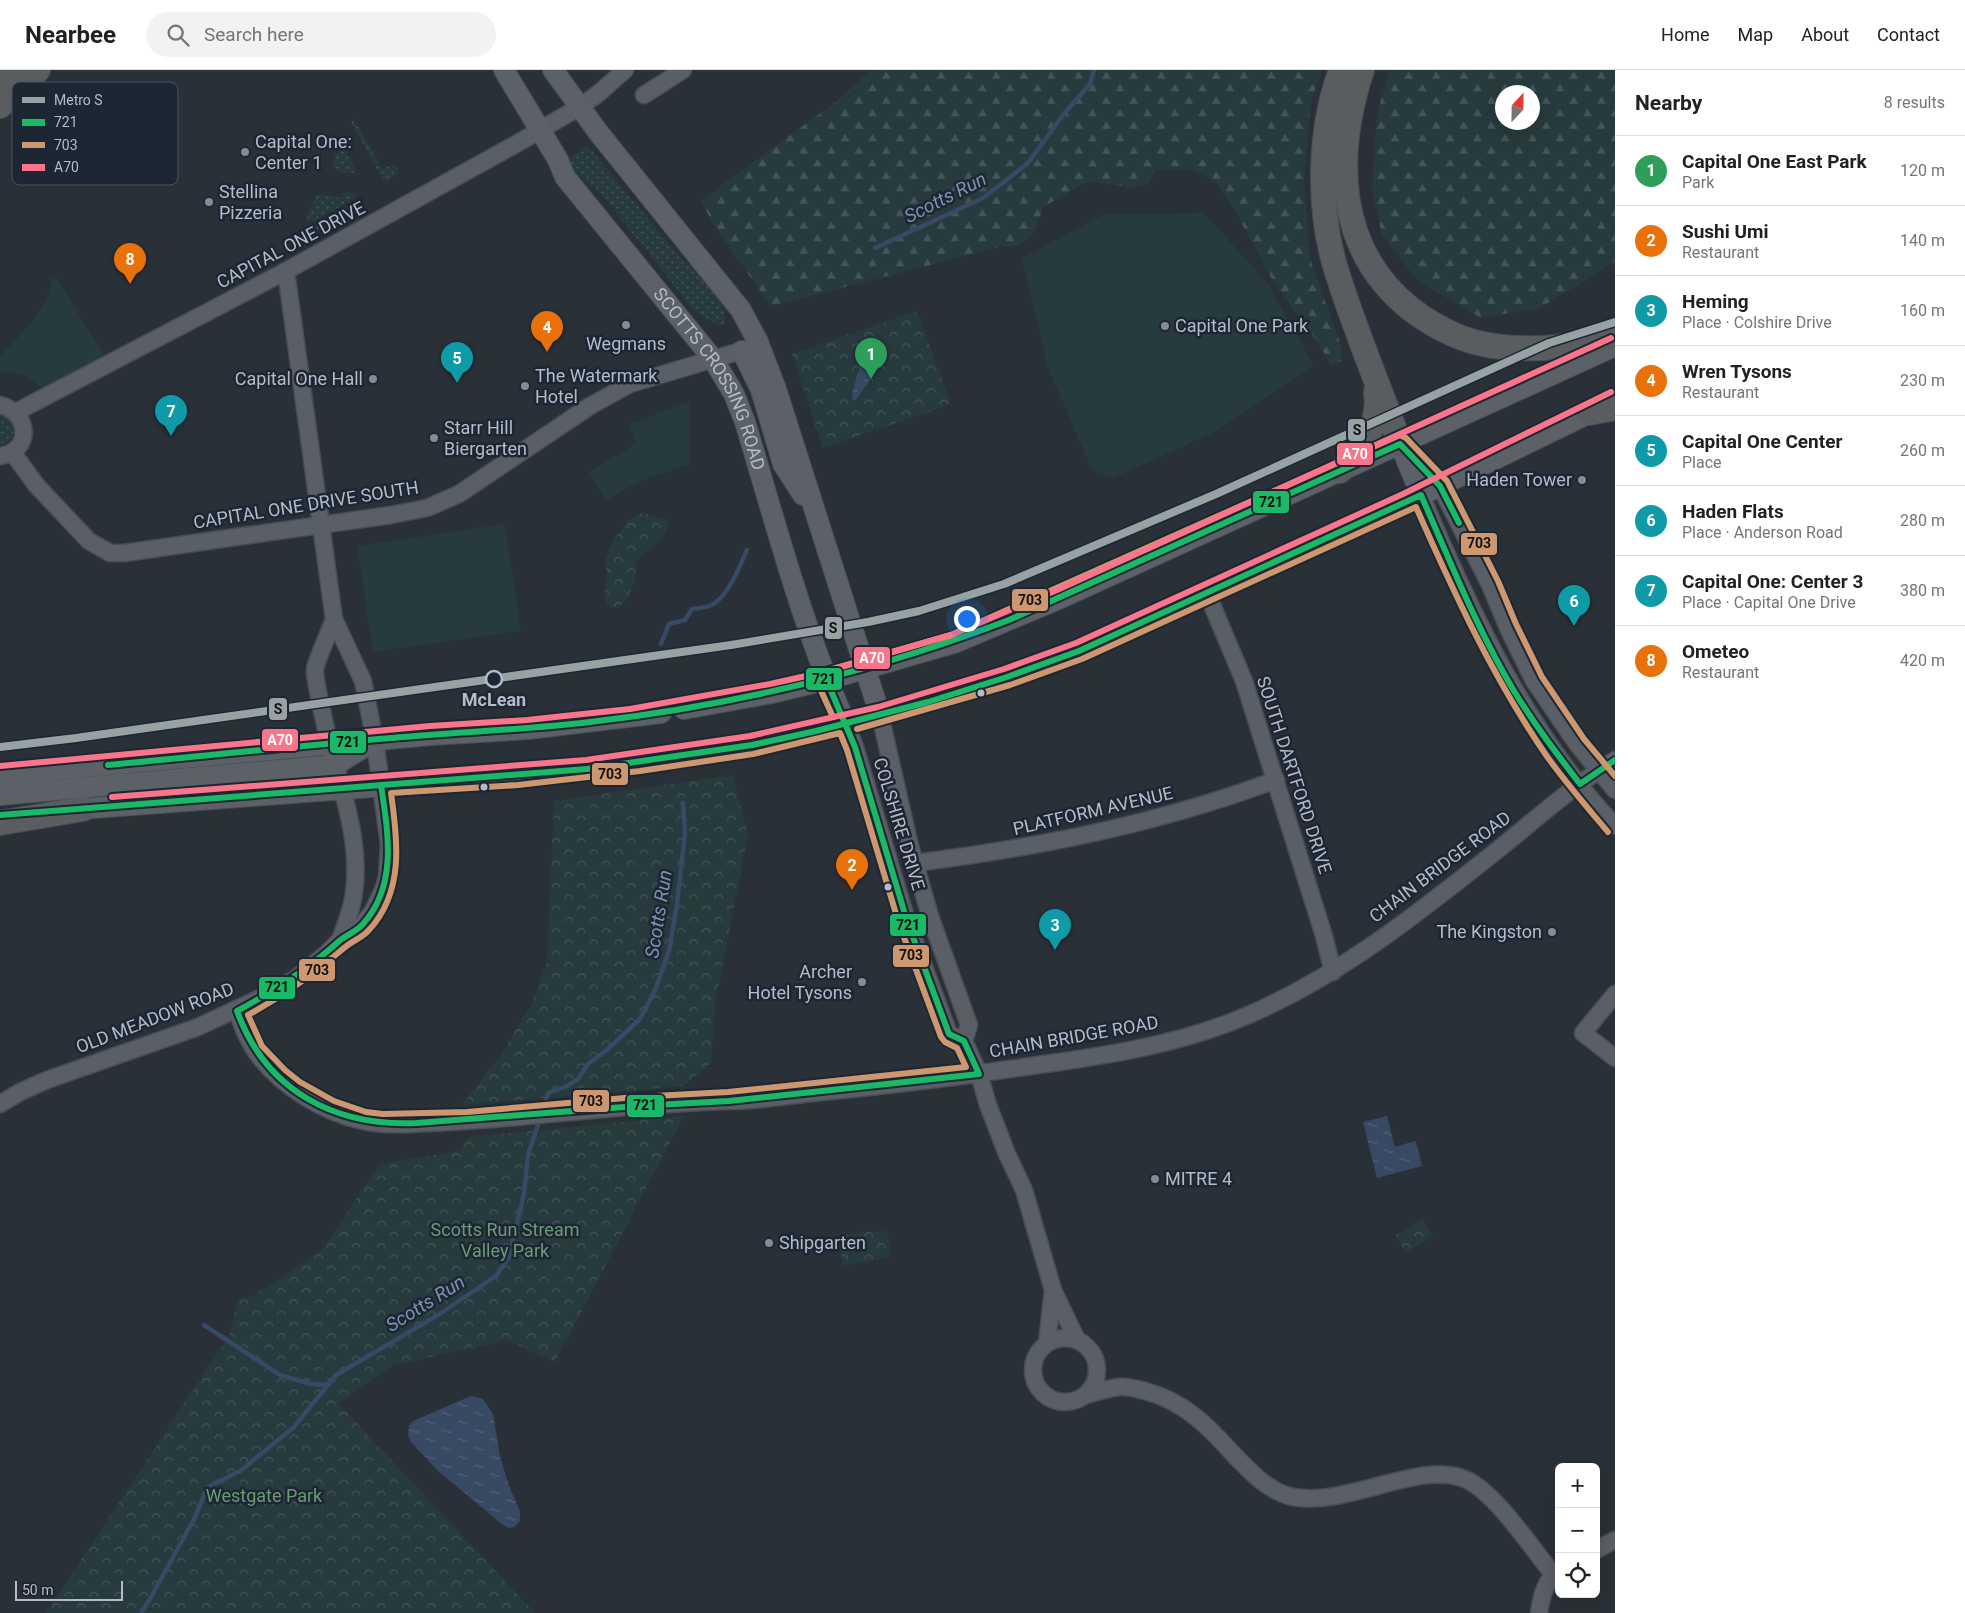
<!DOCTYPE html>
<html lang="en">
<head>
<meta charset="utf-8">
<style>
	:root { --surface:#fff; --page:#f2f2f2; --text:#202124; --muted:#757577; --line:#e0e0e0; --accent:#111827 }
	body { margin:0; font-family:Roboto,sans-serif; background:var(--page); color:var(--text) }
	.controls { position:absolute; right:15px; bottom:15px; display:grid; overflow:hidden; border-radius:8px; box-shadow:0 5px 20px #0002 }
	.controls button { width:45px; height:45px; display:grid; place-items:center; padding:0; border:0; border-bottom:1px solid var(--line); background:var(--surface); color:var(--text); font:25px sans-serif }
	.compass { position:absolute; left:1495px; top:15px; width:45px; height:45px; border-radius:50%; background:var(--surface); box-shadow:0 5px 20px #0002; rotate:22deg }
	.scale { position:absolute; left:15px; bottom:12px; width:108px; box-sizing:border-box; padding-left:5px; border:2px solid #b4bcc9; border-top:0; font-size:14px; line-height:18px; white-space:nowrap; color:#b4bcc9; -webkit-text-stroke:4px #1d2633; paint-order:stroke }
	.you { position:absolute; left:966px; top:548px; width:18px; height:18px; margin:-12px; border:4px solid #fff; border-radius:50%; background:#1a73e8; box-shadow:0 0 0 8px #1a73e833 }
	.badge { display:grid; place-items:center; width:32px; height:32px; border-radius:50%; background:var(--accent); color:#fff; font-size:16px; font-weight:700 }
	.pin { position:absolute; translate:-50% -41px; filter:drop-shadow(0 1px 2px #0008) }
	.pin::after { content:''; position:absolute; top:26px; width:18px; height:15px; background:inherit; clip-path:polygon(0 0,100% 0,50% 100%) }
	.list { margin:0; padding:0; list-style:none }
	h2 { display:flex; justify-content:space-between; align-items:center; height:65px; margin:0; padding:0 20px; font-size:21px }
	h2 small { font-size:16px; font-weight:400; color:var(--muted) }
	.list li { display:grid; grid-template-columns:32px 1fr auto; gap:15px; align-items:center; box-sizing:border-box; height:70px; padding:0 20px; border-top:1px solid var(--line) }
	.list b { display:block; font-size:19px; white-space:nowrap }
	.list p { margin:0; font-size:16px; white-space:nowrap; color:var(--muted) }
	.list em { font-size:16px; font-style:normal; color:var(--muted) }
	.icon { flex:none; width:28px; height:28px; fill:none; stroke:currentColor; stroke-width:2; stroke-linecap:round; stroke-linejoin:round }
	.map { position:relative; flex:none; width:1615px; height:1543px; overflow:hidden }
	header { display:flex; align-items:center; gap:30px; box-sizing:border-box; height:70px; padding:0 25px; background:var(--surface); border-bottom:1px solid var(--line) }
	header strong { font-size:24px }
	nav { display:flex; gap:28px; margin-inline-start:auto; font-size:18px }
	.search { width:350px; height:45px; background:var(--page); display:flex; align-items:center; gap:12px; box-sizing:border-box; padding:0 18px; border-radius:28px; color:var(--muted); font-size:19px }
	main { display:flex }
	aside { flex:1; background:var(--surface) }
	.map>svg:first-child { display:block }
</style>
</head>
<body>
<header>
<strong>Nearbee</strong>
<div class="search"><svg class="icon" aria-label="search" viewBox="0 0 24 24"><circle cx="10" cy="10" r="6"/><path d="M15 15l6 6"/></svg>Search here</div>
<nav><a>Home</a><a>Map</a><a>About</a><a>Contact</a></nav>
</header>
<main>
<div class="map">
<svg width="1615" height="1543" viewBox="0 0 1615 1543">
	<defs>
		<pattern id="grass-dots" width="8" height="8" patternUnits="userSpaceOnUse" patternTransform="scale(1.25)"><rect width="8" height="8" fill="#273a3e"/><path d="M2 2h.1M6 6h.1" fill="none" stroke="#445559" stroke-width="1.8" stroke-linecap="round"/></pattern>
		<pattern id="forest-firs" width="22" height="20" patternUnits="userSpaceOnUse" patternTransform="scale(1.25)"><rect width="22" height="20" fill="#273a3e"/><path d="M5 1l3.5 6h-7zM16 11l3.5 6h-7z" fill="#445559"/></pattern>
		<pattern id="park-crowns" width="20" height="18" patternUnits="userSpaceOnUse" patternTransform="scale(1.25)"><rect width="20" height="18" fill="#273a3e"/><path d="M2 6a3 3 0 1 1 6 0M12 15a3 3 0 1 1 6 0" fill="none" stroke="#445559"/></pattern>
		<pattern id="water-ripples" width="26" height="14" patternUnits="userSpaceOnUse" patternTransform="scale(1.25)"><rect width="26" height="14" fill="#384963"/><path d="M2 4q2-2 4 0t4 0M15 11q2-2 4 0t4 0" fill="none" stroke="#526178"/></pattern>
	</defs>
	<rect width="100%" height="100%" fill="#2a3038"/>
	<g fill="url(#grass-dots)">
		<path d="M354 49 382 99 393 95 397 97 399 103 384 112 351 52Z"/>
		<path d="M585 76 593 82 679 186 714 217 723 235 725 254 719 256 696 243 602 125 571 99 569 88Z"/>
		<path d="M340 80 345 82 355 98 354 103 338 102 333 97 334 85Z"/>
		<path d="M344 122 356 124 358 126 312 152 306 149 317 124 341 128Z"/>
		<path d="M361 130 364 136 314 162V157Z"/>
		<path d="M0 344C13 346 17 359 11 370L0 375Z"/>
	</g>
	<g fill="url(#forest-firs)" fill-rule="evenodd">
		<path d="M871 0H1322L1311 32 1304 110 1310 189 1342 278 1341 291 1331 295 1318 273 1273 211 1235 141 1217 114 1195 100H1156L1148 114 1134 118 1089 111 1043 137C1039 154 1026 183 1004 176L771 236 720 164 700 131 837 31Z"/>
		<path d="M1390 0H1615V192L1540 238 1481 248 1418 211 1382 165 1372 119 1377 43ZM1502 22H1532V52H1502Z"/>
	</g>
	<g fill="url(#park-crowns)">
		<path d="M917 241 951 334 823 378 792 284Z"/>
		<path d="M642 443 671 451 661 469 637 490 635 510 629 526 621 536 612 538 606 534 605 521 607 503 605 490 612 473 622 458 629 450Z"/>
		<path d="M733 705 748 765 715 934 711 993 683 1016 462 1035 501 984 532 933 547 892 554 731Z"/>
		<path d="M684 1046 555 1292 507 1270 395 1295 338 1333 535 1543H46L230 1264 237 1230 254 1225 323 1179 379 1094 460 1081 467 1067Z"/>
		<path d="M1423 1149 1433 1166 1406 1183 1395 1165Z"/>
		<path d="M888 1161 890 1187 843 1196 838 1167 862 1162Z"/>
	</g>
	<g fill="#273a3e">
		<path d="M1204 143 1269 215 1314 296 1213 363 1113 408 1092 400 1048 298 1022 188 1105 144Z"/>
		<path d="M51 206 58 210 104 286 44 320C32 309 18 299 0 302V286C18 267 54 234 51 206Z"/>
		<path d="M690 332V394L636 413 606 431 589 402 636 374 629 354Z"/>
		<path d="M505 454 521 561 373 582 357 476Z"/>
	</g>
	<g fill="url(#water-ripples)">
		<path d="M865 291 879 297 855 331 852 328 857 304Z"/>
		<path d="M1387 1046 1395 1077 1416 1071 1422 1096 1377 1108 1363 1052Z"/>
		<path d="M471 1326 483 1329 493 1344 500 1386 508 1413 520 1442V1451L514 1457 509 1458 503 1455 437 1400 410 1371 408 1363 409 1356 413 1351Z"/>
	</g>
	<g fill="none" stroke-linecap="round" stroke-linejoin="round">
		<g stroke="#384963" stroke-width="4.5">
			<path d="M875 178 983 128 1028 93 1063 45 1090 14 1094 0"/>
			<path d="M661 574 669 554 685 550 692 539C699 538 708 538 715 533 729 523 740 496 747 480"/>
			<path d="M542 1042 548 1023 567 1016 578 1009 588 994 607 980 640 949 656 918 669 881 677 834 685 763 683 733"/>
			<path d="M204 1255 280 1305 311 1314 328 1315"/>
			<path d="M141 1543 151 1527 194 1449 208 1417 240 1401 294 1357 336 1305 438 1245 496 1206 509 1187 524 1124 528 1085 540 1049"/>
		</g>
		<defs>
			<g id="minor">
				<path d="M644 25 683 0"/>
				<path d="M0 335C31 343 32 382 0 386"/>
				<path d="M16 342 286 201 518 73 581 36 599 23 625 0"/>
				<path d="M1405 379 1440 416 1490 515 1508 558 1534 611 1577 674 1615 720"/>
				<path d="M12 382 37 416 89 471 110 483H124L391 445 427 438 459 424 590 336 630 314 754 277"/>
				<path d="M1421 425C1471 543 1526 662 1615 756"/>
				<path d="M1207 523 1244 611 1324 866 1333 902"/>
				<path d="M334 549C330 561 317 588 315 599 314 609 323 643 325 655 337 709 362 766 354 823 352 839 346 854 340 870"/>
				<path d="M880 645 910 776 930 846 969 955 964 971 979 1004 988 1035 1007 1084 1024 1120 1053 1220 1077 1270"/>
				<path d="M846 654 855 677 907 851 949 964 964 971"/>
				<path d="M915 793C1040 777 1158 754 1276 710"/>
				<path d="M1615 924 1583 963 1615 988"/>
				<path d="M237 941C242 955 247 969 256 982 280 1016 323 1042 363 1051 390 1057 419 1053 447 1052 503 1049 558 1043 614 1038 652 1035 690 1032 728 1031 756 1031 784 1026 812 1023 885 1016 959 1007 1031 996 1104 986 1178 975 1246 946 1340 906 1421 841 1500 778 1537 748 1574 715 1615 690"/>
				<path d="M0 1034 20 1022 47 1010 198 957 269 924 295 909 325 885 340 870 362 855 373 841 383 820 387 808 389 774 375 671 363 611 334 549 286 201"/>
				<circle cx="1065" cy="1300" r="32"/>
				<path d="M1047 1273 1053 1220"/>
				<path d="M1086 1325C1097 1322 1108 1318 1119 1317 1127 1316 1137 1319 1145 1321 1184 1331 1209 1357 1235 1386 1251 1402 1266 1419 1289 1426 1343 1440 1421 1388 1467 1410 1495 1423 1532 1478 1553 1504"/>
				<path d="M1596 1480 1615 1470"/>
				<path d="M1539 1543C1541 1529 1545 1508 1559 1501"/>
			</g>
			<g id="major">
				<path id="s1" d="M504 0 558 90 565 107 713 289 734 324 745 352C776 454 802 557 846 654"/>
				<path d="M553 0 598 62 741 240 758 272 776 319 880 645"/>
				<path d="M742 281 761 320 783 394 803 425"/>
				<path d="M1400 374 1421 425"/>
				<path d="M684 639 772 623 826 610 954 573 1061 528 1615 276"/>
				<path d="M736 677 805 664 880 645 1007 607 1079 581 1407 432 1602 337"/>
				<path d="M0 705 431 665 528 659 661 643"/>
				<path d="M0 725 335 695 371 673"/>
				<path d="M67 740 517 706 587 699 713 681"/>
			</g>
			<g id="highway">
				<path d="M1341 0C1319 59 1317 138 1336 199 1354 258 1379 316 1400 374"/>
				<path d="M1362 0C1334 85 1335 180 1412 240 1436 258 1464 272 1494 276 1534 282 1576 276 1615 266"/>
				<path d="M0 13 12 0"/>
				<path d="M0 36 38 0"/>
				<path d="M1589 343 1615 338"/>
				<path d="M1340 401C1361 378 1381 356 1376 322"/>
				<path d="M0 753 83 739"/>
			</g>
		</defs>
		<use href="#minor" stroke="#484c53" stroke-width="19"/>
		<use href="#major" stroke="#484c55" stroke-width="22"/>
		<use href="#highway" stroke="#474c53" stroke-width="26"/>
		<use href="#minor" stroke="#5a5e66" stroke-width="16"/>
		<use href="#major" stroke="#5c6168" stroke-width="20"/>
		<use href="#highway" stroke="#5a5d60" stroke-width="24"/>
		<defs>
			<g id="bus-1">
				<path d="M108 695C203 686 297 676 392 668 458 662 524 660 590 652 736 635 871 603 1009 550L1400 374 1440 416 1459 453"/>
				<path d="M381 715C388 762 398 815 363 854 356 862 346 865 338 872 307 900 274 921 237 941 266 1021 335 1057 417 1053L637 1036 729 1031 979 1004 964 971 949 964 907 851 855 677 829 616"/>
				<path d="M0 745 587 699 752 675 816 661 928 632 1007 607 1079 581 1421 425C1450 491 1477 559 1514 621 1534 654 1557 684 1580 714L1615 690"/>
			</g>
			<g id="bus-2">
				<path d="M833 647 817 612 818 607 822 602 951 565 1400 365 1406 368 1447 411 1498 511 1516 554 1542 607 1584 669 1615 706"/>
				<path d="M857 659 1010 615 1082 589 1416 437C1454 523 1493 608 1546 685 1565 712 1587 737 1608 762"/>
				<path d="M840 663 847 680 899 854 941 967 945 972 957 978 966 997 728 1022 636 1027 467 1042 383 1044 366 1042 334 1031 300 1012 285 1000 262 976 248 945C283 926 314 904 344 878 352 871 362 868 369 860 404 822 398 771 391 723L518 715 640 701 753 684Z"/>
			</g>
			<g id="bus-3">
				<path d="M0 696 430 656 527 650 630 639 770 614 824 602 951 565 1057 520 1611 268"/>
				<path d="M112 727 586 690 750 666 878 637 1004 599 1076 573 1403 424 1611 322"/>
			</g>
		</defs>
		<use href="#bus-1" stroke="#1d2633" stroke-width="10"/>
		<use href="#bus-2" stroke="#1d2633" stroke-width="10"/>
		<use href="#bus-3" stroke="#1d2633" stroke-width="10"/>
		<use href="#bus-1" stroke="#1ab867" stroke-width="6"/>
		<use href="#bus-2" stroke="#cd976f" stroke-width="6"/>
		<use href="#bus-3" stroke="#fa758a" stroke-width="6"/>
		<defs>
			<path id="metro-1" d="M0 677 76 668 731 575 868 552 919 541 1004 514 1216 424 1549 273 1615 252"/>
		</defs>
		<use href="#metro-1" stroke="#1d2633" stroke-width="11"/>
		<use href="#metro-1" stroke="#97a3a3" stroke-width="8"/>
	</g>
	<g fill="#848b96" stroke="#1d2633" stroke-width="2">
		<circle cx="245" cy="82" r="5"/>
		<circle cx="209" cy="132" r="5"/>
		<circle cx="626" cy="255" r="5"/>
		<circle cx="1165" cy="256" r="5"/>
		<circle cx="373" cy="309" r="5"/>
		<circle cx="525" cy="316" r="5"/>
		<circle cx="434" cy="368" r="5"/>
		<circle cx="1582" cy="410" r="5"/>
		<circle cx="1552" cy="862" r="5"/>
		<circle cx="862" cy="912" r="5"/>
		<circle cx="1155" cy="1109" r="5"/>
		<circle cx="769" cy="1173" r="5"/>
	</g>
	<circle fill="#1d2633" stroke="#b4bcc9" stroke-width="2.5" cx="494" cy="609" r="8"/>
	<g fill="#b4bcc9" stroke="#1d2633" stroke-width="2">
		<circle cx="981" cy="623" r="4.5"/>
		<circle cx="484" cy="717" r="4.5"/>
		<circle cx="888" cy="817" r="4.5"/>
	</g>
	<g text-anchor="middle" stroke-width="5" stroke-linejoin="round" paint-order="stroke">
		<g font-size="18" fill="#b4bcc9" stroke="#1d2633" text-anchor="start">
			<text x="255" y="78">Capital One:<tspan x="255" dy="21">Center 1</tspan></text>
			<text x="219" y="128">Stellina<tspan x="219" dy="21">Pizzeria</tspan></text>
			<text x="1175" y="262">Capital One Park</text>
			<text x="626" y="280" text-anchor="middle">Wegmans</text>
			<text x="535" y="312">The Watermark<tspan x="535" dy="21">Hotel</tspan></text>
			<text x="363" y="315" text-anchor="end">Capital One Hall</text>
			<text x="444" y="364">Starr Hill<tspan x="444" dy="21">Biergarten</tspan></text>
			<text x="1572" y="416" text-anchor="end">Haden Tower</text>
			<text x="1542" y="868" text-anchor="end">The Kingston</text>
			<text x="852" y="908" text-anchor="end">Archer<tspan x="852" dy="21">Hotel Tysons</tspan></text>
			<text x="1165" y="1115">MITRE 4</text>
			<text x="779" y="1179">Shipgarten</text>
		</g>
		<g font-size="18" fill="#b4bcc9" stroke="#1d2633">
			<text transform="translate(291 175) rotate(-28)" y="6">CAPITAL ONE DRIVE</text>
			<text dy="6" stroke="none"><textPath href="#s1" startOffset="374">SCOTTS CROSSING ROAD</textPath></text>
			<text transform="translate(306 435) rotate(-9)" y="6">CAPITAL ONE DRIVE SOUTH</text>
			<text transform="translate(1294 705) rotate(72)" y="6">SOUTH DARTFORD DRIVE</text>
			<text transform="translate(1093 741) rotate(-13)" y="6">PLATFORM AVENUE</text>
			<text transform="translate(899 754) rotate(73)" y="6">COLSHIRE DRIVE</text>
			<text transform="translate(1440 797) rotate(-37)" y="6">CHAIN BRIDGE ROAD</text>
			<text transform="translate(155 948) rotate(-21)" y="6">OLD MEADOW ROAD</text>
			<text transform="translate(1074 967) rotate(-10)" y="6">CHAIN BRIDGE ROAD</text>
		</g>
		<g font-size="18" font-weight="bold" fill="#b4bcc9" stroke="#1d2633">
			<text x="494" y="636">McLean</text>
		</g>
		<g font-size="18" fill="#6b9a76" stroke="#1d2633">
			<text x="505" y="1166">Scotts Run Stream<tspan x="505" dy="21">Valley Park</tspan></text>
			<text x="264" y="1432">Westgate Park</text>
		</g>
		<g font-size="19" font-style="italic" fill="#7c92b1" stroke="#1d2633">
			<text transform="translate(945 127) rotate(-27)" y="7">Scotts Run</text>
			<text transform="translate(658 844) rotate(-81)" y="7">Scotts Run</text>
			<text transform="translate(425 1233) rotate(-32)" y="7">Scotts Run</text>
		</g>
	</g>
	<rect x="12" y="12" width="166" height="103" rx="8" fill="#1d2633" stroke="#4a5360" stroke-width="1"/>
	<rect x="22" y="27" width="23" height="6" fill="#97a3a3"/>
	<rect x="22" y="49" width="23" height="7" fill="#1ab867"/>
	<rect x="22" y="72" width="23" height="6" fill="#cd976f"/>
	<rect x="22" y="94" width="23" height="7" fill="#fa758a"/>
	<g font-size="14" fill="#b4bcc9">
		<text x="54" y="35">Metro S</text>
		<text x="54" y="57">721</text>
		<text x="54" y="80">703</text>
		<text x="54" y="102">A70</text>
	</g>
	<g stroke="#1d2633" stroke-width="2">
		<rect x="1347" y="348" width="19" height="24" rx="5" fill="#97a3a3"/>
		<rect x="1336" y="372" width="38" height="24" rx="5" fill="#fa758a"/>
		<rect x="1252" y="420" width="38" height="24" rx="5" fill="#1ab867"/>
		<rect x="1460" y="462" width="38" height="24" rx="5" fill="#cd976f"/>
		<rect x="1011" y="518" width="38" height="24" rx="5" fill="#cd976f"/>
		<rect x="824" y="546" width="19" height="24" rx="5" fill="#97a3a3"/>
		<rect x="853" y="576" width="38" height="24" rx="5" fill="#fa758a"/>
		<rect x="805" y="597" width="38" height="24" rx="5" fill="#1ab867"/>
		<rect x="268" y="627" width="20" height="24" rx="5" fill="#97a3a3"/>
		<rect x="261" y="658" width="38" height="24" rx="5" fill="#fa758a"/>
		<rect x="329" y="660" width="38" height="24" rx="5" fill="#1ab867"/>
		<rect x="591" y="692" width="38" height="24" rx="5" fill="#cd976f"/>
		<rect x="889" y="843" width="38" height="24" rx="5" fill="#1ab867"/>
		<rect x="892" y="874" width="38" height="24" rx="5" fill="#cd976f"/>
		<rect x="298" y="888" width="38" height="24" rx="5" fill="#cd976f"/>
		<rect x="258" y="906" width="38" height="24" rx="5" fill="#1ab867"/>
		<rect x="572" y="1019" width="38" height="24" rx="5" fill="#cd976f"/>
		<rect x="626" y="1024" width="39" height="24" rx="5" fill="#1ab867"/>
	</g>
	<g font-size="14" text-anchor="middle" font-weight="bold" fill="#fff">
		<text x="1355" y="389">A70</text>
		<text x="872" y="593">A70</text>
		<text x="280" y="675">A70</text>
	</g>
	<g font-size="14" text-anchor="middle" font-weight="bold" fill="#111">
		<text x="1357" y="365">S</text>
		<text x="1271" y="437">721</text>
		<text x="1479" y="478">703</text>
		<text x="1030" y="535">703</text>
		<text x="833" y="563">S</text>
		<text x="824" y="614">721</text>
		<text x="278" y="644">S</text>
		<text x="348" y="677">721</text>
		<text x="610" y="709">703</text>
		<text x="908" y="860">721</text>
		<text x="911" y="890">703</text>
		<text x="317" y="905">703</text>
		<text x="277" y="922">721</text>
		<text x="591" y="1036">703</text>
		<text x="645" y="1040">721</text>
	</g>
</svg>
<div class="controls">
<button>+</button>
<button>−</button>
<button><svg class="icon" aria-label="locate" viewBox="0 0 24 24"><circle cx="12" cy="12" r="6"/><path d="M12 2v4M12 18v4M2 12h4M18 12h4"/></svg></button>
</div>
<svg class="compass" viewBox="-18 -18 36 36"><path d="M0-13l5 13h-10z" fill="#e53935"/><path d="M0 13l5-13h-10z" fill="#757577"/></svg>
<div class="scale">50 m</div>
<div class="you"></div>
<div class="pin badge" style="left:871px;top:309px;background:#2e9e5b">1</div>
<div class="pin badge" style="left:852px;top:820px;background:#e8710a">2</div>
<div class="pin badge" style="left:1055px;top:880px;background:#0f9aa8">3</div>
<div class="pin badge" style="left:547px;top:282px;background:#e8710a">4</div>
<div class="pin badge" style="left:457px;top:313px;background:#0f9aa8">5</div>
<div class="pin badge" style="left:1574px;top:556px;background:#0f9aa8">6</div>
<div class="pin badge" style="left:171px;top:366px;background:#0f9aa8">7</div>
<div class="pin badge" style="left:130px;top:214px;background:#e8710a">8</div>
</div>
<aside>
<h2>Nearby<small>8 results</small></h2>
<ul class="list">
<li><span class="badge" style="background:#2e9e5b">1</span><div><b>Capital One East Park</b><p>Park</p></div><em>120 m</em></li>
<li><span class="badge" style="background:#e8710a">2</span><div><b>Sushi Umi</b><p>Restaurant</p></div><em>140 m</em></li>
<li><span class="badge" style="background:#0f9aa8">3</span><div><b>Heming</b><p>Place · Colshire Drive</p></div><em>160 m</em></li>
<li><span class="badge" style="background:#e8710a">4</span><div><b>Wren Tysons</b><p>Restaurant</p></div><em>230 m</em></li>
<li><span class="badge" style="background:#0f9aa8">5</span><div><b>Capital One Center</b><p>Place</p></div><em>260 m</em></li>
<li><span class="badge" style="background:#0f9aa8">6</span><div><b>Haden Flats</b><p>Place · Anderson Road</p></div><em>280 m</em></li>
<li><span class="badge" style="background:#0f9aa8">7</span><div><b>Capital One: Center 3</b><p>Place · Capital One Drive</p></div><em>380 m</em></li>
<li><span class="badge" style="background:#e8710a">8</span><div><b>Ometeo</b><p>Restaurant</p></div><em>420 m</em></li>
</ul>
</aside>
</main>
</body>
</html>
